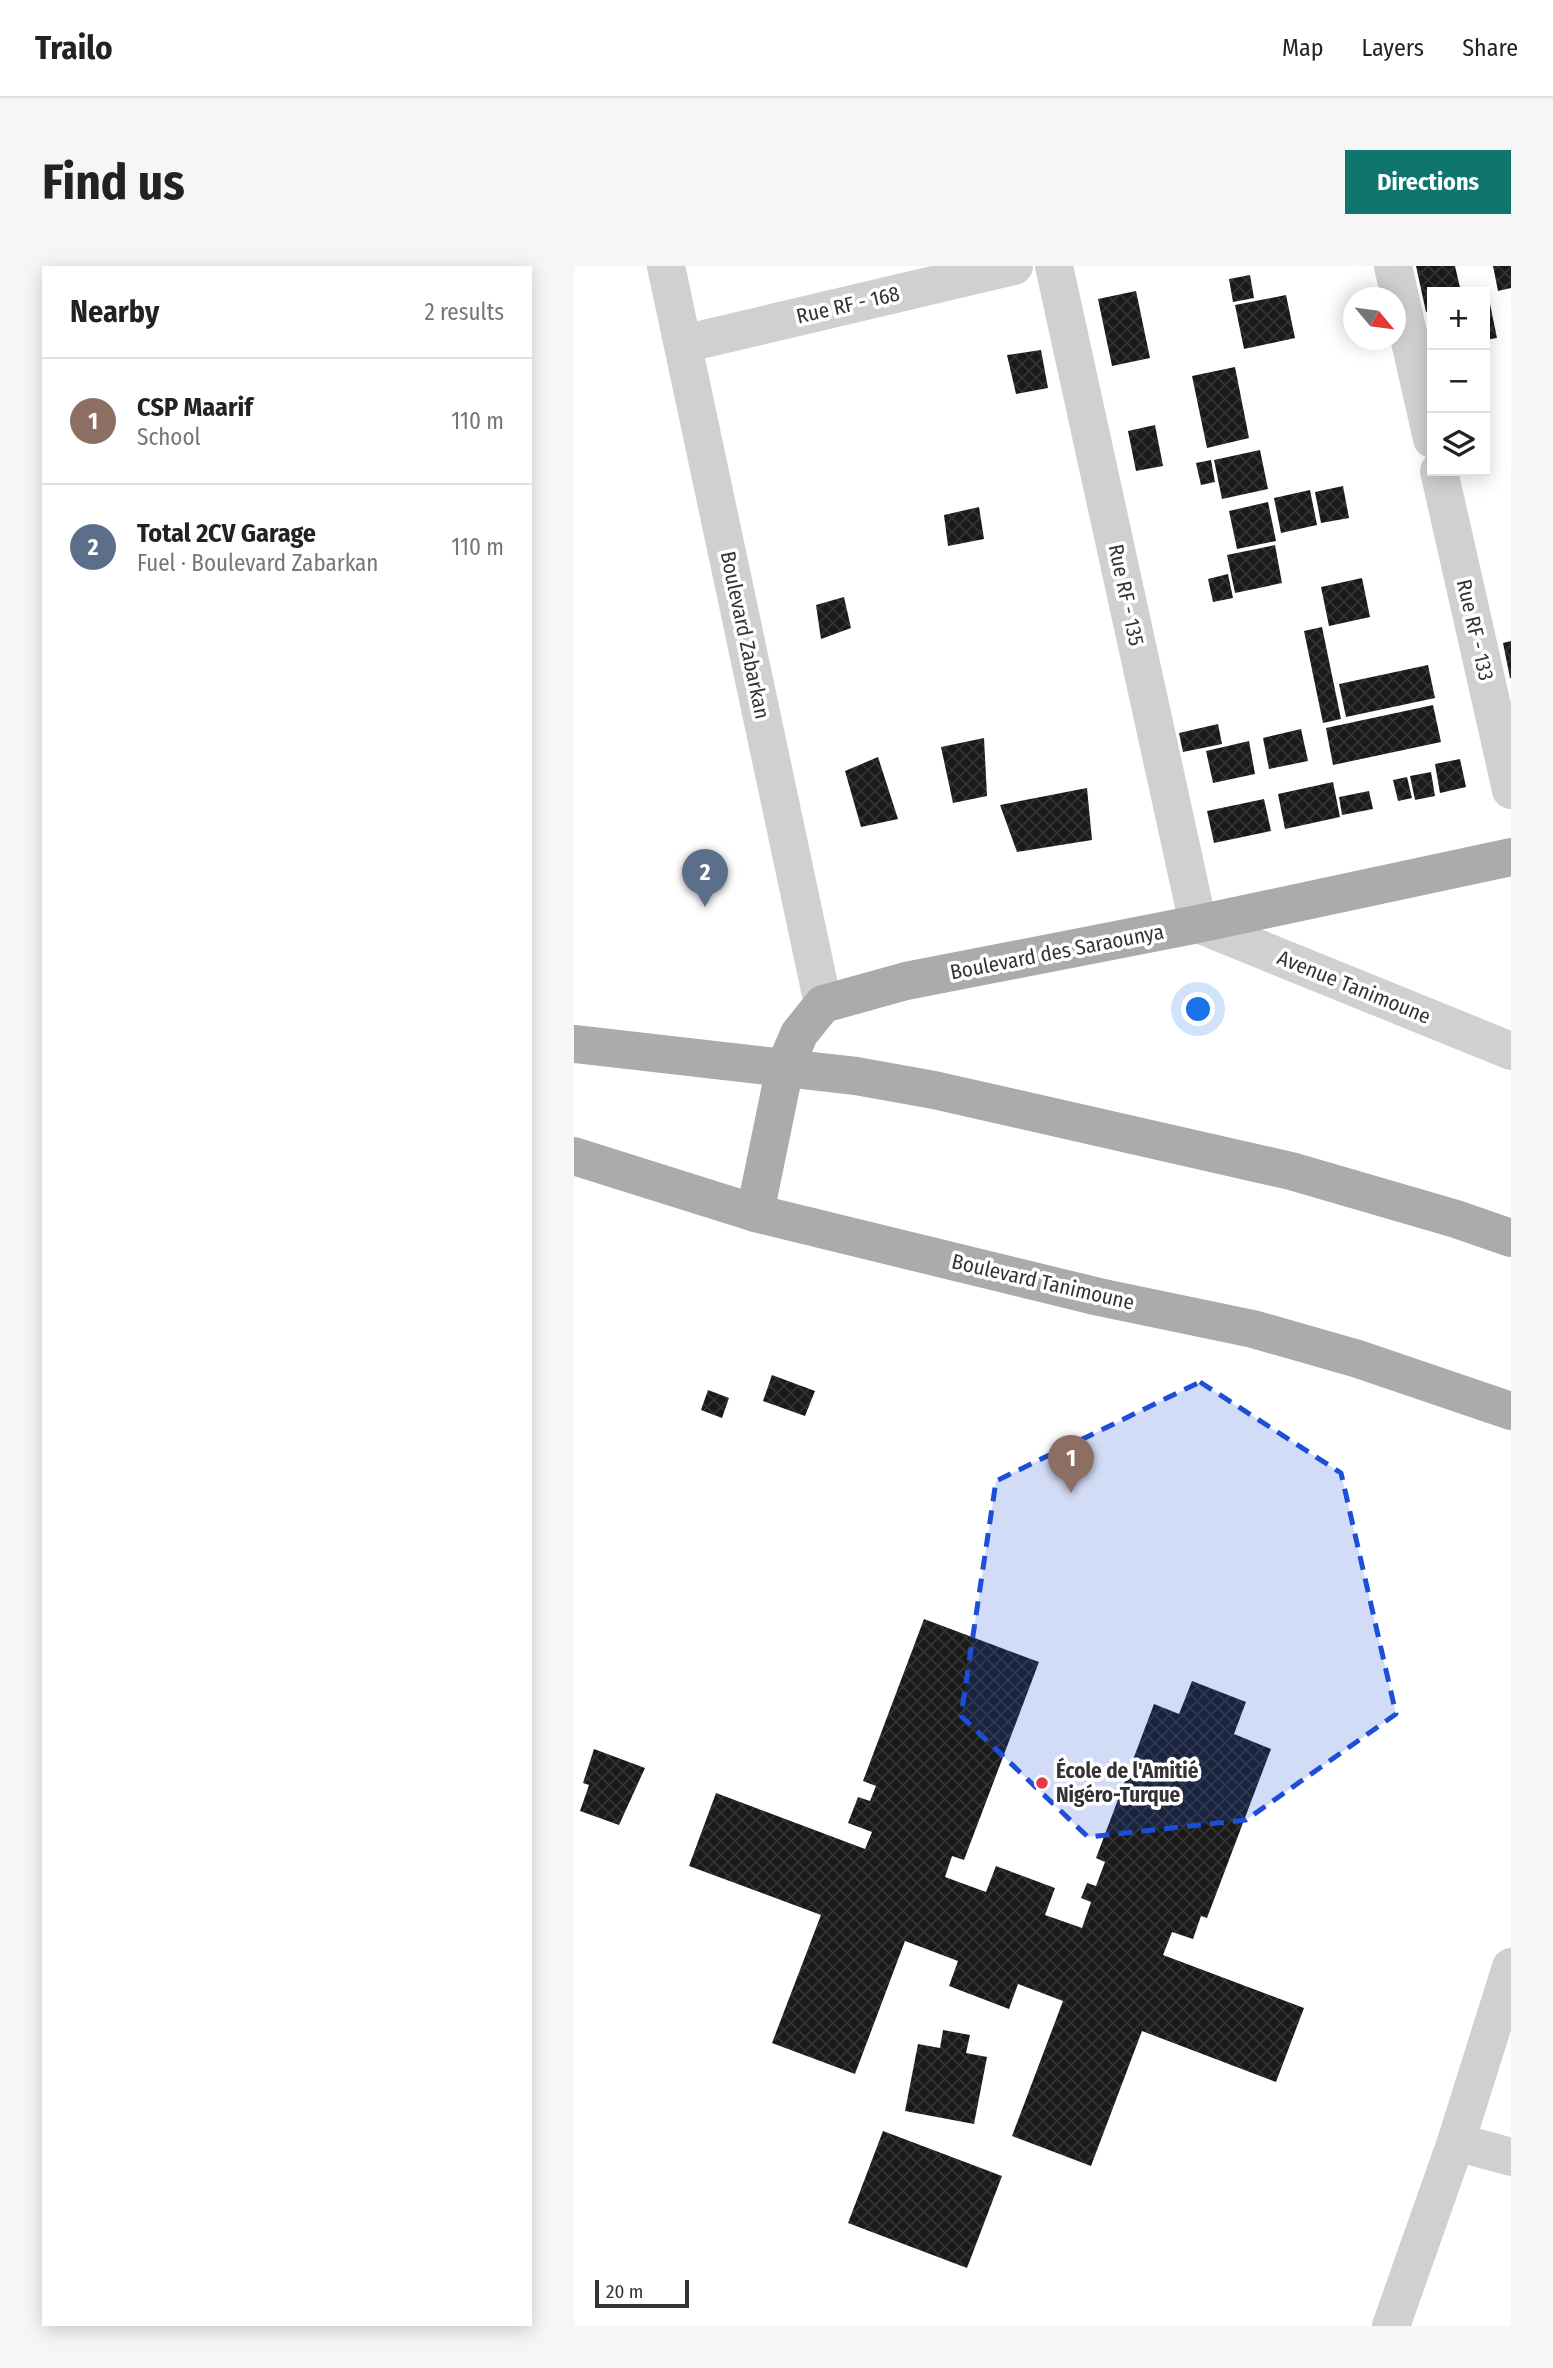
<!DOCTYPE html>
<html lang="en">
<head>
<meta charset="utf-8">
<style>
	:root { --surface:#fff; --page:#f6f6f6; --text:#222; --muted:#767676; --line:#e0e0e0; --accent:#0f766e }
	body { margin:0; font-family:"Fira Sans Condensed",sans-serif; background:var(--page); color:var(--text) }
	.controls { position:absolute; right:21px; top:21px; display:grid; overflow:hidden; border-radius:0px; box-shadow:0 4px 18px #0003 }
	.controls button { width:63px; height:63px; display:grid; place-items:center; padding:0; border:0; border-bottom:2px solid var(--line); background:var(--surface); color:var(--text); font:35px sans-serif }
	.compass { position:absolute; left:769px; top:21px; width:63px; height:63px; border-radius:50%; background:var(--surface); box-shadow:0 4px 18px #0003; rotate:119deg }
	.scale { position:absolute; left:21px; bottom:18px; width:94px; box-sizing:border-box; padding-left:7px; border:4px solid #333; border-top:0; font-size:19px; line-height:24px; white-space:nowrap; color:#333; -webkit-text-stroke:5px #fff; paint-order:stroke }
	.you { position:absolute; left:625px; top:744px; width:24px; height:24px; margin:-18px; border:5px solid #fff; border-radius:50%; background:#1a73e8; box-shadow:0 0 0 10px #1a73e833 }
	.badge { display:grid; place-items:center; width:46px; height:46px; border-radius:50%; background:var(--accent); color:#fff; font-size:23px; font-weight:700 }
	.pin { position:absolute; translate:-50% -58px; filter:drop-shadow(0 2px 4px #0008) }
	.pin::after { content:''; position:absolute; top:37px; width:24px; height:21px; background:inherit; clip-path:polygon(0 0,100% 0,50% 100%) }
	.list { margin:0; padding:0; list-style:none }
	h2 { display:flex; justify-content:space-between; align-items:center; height:91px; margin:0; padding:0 28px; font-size:30px }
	h2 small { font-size:23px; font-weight:400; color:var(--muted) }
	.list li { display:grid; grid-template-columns:46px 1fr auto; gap:21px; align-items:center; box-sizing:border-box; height:126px; padding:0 28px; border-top:2px solid var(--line) }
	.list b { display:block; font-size:26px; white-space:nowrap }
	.list p { margin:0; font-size:23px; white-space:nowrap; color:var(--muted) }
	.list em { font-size:23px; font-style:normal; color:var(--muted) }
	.icon { flex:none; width:38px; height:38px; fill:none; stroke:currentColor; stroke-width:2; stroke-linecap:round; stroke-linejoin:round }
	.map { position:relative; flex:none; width:937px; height:2060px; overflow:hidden; border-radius:0px }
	header { display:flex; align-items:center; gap:42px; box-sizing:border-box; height:98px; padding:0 35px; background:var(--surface); border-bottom:2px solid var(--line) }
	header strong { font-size:33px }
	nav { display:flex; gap:38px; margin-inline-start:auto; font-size:24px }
	.intro { display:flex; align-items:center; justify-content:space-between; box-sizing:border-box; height:168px; padding:0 42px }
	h1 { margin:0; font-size:49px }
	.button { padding:18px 32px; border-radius:0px; background:var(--accent); color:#fff; font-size:24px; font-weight:700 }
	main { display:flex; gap:42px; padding:0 42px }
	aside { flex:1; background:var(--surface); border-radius:0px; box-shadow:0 4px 18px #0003 }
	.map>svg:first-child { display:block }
</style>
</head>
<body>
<header>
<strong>Trailo</strong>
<nav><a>Map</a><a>Layers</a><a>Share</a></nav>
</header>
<div class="intro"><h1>Find us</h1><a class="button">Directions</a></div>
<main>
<aside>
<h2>Nearby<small>2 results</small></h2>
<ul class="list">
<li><span class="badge" style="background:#8d6e63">1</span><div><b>CSP Maarif</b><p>School</p></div><em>110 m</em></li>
<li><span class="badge" style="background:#5c6f8a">2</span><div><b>Total 2CV Garage</b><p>Fuel · Boulevard Zabarkan</p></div><em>110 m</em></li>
</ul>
</aside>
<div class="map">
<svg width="937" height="2060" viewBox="0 0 937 2060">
	<defs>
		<pattern id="building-cross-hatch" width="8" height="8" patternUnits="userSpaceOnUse" patternTransform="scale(1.75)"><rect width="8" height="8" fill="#1a1a1a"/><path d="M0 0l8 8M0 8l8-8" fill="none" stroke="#333"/></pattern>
	</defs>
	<rect width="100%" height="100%" fill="#fff"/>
	<g fill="url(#building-cross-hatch)">
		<path d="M842 0H881L887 26H858V44L852 46Z"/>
		<path d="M919 0H937V22L924 25Z"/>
		<path d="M676 9 680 32 659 36 655 13Z"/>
		<path d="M562 25 576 92 538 100 524 33Z"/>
		<path d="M712 29 721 72 670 83 661 39Z"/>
		<path d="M916 38 923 72 911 74V39Z"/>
		<path d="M467 84 474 122 442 128 433 89Z"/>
		<path d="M661 101 675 172 633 182 618 110Z"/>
		<path d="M581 159 589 200 562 205 554 165Z"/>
		<path d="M686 184 694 223 648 233 640 194Z"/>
		<path d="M637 194 641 216 627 219 622 197Z"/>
		<path d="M769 220 775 252 747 257 741 226Z"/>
		<path d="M736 224 743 259 707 267 700 232Z"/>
		<path d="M694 236 702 275 663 283 655 245Z"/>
		<path d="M405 241 410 273 374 280 370 249Z"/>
		<path d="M701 279 708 317 661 327 653 289Z"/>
		<path d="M654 308 659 332 639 336 634 313Z"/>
		<path d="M788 312 796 351 755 360 747 321Z"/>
		<path d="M270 331 277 362 247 373 242 339Z"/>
		<path d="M748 361 767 453 749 457 730 365Z"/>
		<path d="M937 375V412H936L929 377Z"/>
		<path d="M854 399 861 432 772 451 765 418Z"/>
		<path d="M859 439 867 476 759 499 752 462Z"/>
		<path d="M644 458 648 478 609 486 605 467Z"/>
		<path d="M727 463 734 495 695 503 689 472Z"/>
		<path d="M410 472 413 530 379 537 367 481Z"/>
		<path d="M675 475 681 508 639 517 632 485Z"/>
		<path d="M304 491 324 553 287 561 271 505Z"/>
		<path d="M886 493 892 521 866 527 861 498Z"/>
		<path d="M857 506 861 530 841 534 836 510Z"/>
		<path d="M833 511 838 532 824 535 819 514Z"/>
		<path d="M759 516 766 551 711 563 704 528Z"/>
		<path d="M513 522 518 574 443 586 426 539Z"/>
		<path d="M795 525 799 543 768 549 765 531Z"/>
		<path d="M690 533 697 565 640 577 633 545Z"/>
		<path d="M198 1109 241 1125 231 1150 189 1135Z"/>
		<path d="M134 1124 155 1132 148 1152 127 1144Z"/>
		<path d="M350 1353 465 1396 390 1594 378 1590 371 1611 412 1626 422 1600 481 1622 471 1649 508 1662 517 1636 507 1632 513 1617 522 1620 531 1596 522 1592 580 1438 605 1448 618 1415 672 1436 660 1468 697 1483 633 1652 627 1650 619 1673 598 1666 589 1689 730 1742 702 1816 568 1765 517 1900 438 1870 489 1735 444 1718 435 1743 375 1720 384 1695 331 1675 281 1808 198 1777 247 1649 115 1600 142 1527 291 1583 298 1566 274 1557 284 1531 296 1535 302 1520 289 1515Z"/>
		<path d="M20 1483 71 1502 45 1559 6 1545 15 1519 9 1517Z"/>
		<path d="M369 1764 396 1769 392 1787 413 1791 400 1858 331 1845 344 1778 366 1782Z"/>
		<path d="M309 1865 428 1910 393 2002 274 1957Z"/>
	</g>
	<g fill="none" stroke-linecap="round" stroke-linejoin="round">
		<g stroke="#d0d0d0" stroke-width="38">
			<path d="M92 0 249 738"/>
			<path d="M480 0 624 658 937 785"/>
			<path d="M819 0 858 173"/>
			<path d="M109 78 440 0"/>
			<path d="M865 205 937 524"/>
			<path d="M882 1876 937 1891"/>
			<path d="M817 2060 882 1876 937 1701"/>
		</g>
		<g stroke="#ababab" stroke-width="38">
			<path d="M0 778 282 810 360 824 717 905 882 953 937 972"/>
			<path d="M0 890 181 947 525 1031 679 1063 784 1093 937 1145"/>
			<path d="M181 947 211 801 225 768 249 738 332 715 624 658 937 591"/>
		</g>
	</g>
	<path fill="#1d4ed8" fill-opacity="0.2" stroke="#1d4ed8" stroke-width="5" stroke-dasharray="14 9" stroke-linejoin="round" d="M626 1116 767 1207 822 1448 672 1554 514 1571 387 1450 422 1215Z"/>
	<circle fill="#e63946" stroke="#fff" stroke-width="2.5" cx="468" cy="1517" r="7"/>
	<g text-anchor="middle" stroke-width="7" stroke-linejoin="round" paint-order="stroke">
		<g font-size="21" fill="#333" stroke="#fff">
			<text transform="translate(274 39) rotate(-13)" y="7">Rue RF - 168</text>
			<text transform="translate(552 329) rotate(78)" y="7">Rue RF - 135</text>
			<text transform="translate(901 364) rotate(77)" y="7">Rue RF - 133</text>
			<text transform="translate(171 369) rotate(78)" y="7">Boulevard Zabarkan</text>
			<text transform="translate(483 686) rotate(-11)" y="7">Boulevard des Saraounya</text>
			<text transform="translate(780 721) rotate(22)" y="7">Avenue Tanimoune</text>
			<text transform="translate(469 1016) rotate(13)" y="7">Boulevard Tanimoune</text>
		</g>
		<g font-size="21" font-weight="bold" fill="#333" stroke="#fff" text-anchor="start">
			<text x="482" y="1512">École de l'Amitié<tspan x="482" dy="24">Nigéro-Turque</tspan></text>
		</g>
	</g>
</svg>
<div class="controls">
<button>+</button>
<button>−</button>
<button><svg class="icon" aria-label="layers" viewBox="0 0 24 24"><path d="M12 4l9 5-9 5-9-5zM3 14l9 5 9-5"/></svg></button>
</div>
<svg class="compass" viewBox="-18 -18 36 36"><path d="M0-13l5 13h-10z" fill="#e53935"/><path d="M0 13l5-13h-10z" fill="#767676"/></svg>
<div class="scale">20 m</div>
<div class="you"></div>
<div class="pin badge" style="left:497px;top:1227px;background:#8d6e63">1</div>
<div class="pin badge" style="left:131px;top:641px;background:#5c6f8a">2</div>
</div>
</main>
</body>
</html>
